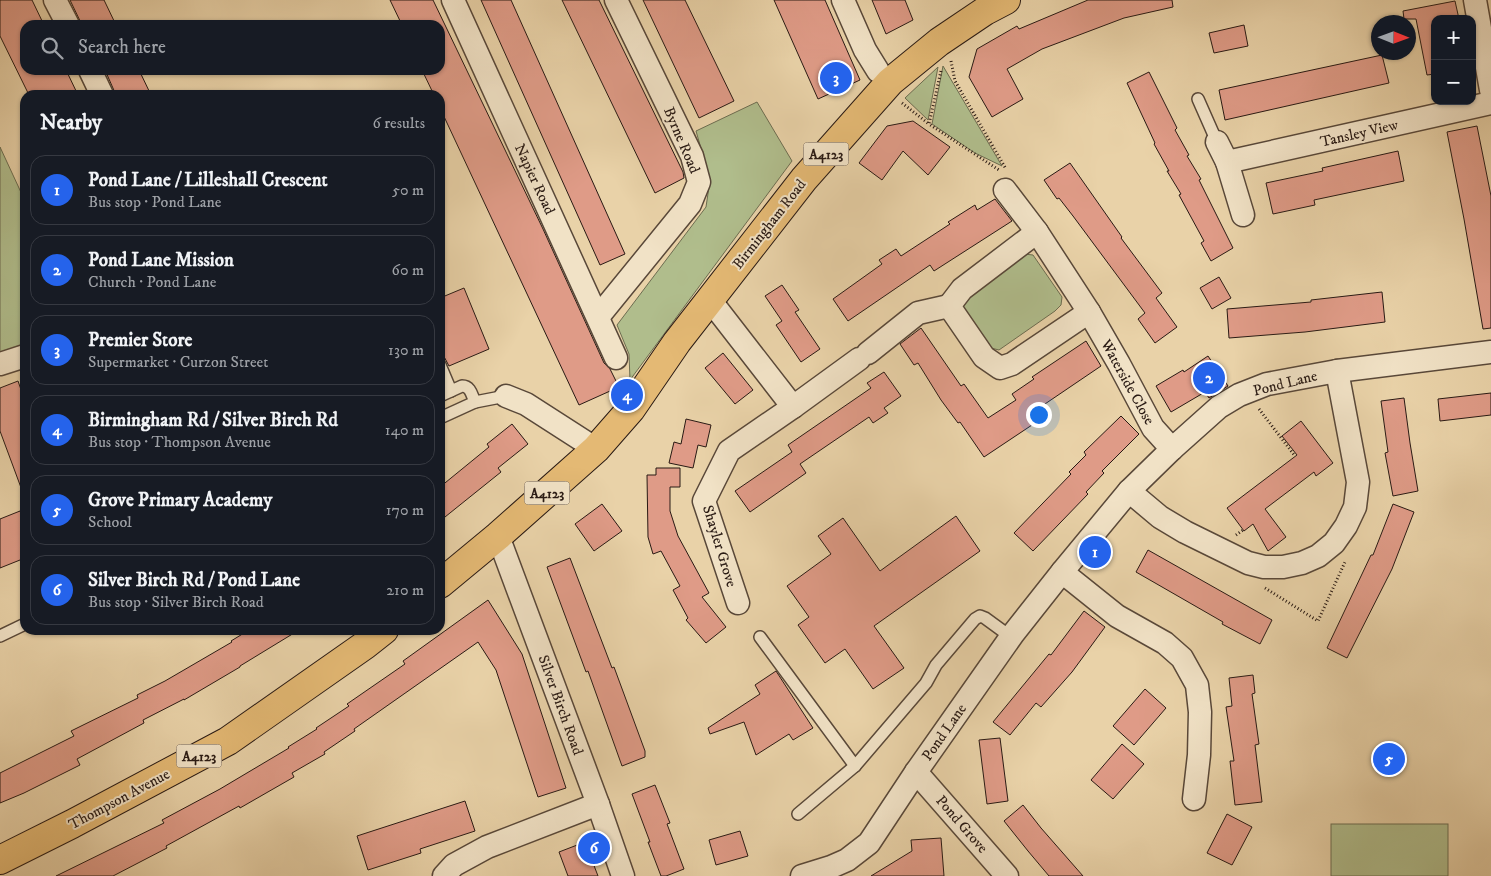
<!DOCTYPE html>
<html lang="en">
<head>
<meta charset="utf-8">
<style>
	:root { --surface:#171b24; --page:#242831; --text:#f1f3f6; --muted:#9ea1a6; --line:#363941; --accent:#2563eb }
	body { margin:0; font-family:"IM FELL DW Pica",serif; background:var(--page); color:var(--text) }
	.controls { position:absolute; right:15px; top:15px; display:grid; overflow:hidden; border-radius:10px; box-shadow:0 1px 4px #0004 }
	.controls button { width:45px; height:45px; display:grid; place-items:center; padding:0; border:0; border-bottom:1px solid var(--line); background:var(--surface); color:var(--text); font:25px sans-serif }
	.compass { position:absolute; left:1371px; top:15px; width:45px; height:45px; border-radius:50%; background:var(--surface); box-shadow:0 1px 4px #0004; rotate:91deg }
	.you { position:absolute; left:1038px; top:414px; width:18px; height:18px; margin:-12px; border:4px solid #fff; border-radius:50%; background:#1a73e8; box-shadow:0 0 0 8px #1a73e833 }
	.badge { display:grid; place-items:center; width:32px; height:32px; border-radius:50%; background:var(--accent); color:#fff; font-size:16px; font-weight:700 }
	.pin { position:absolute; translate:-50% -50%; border:2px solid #fff; box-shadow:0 1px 5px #0006 }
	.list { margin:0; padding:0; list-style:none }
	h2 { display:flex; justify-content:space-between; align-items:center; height:65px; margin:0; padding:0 20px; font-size:21px }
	h2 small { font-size:16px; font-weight:400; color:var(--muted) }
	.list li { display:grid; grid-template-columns:32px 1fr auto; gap:15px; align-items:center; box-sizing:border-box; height:70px; margin:0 10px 10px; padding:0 10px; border:1px solid var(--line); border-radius:15px }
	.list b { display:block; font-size:19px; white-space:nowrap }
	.list p { margin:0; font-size:16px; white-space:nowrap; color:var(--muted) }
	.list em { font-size:16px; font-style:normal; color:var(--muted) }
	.icon { flex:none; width:28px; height:28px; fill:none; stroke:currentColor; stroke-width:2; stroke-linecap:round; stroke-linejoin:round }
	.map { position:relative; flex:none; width:1491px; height:876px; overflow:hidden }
	.search { position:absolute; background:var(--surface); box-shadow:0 1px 4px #0004; left:20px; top:20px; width:425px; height:55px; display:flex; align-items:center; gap:12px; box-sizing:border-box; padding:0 18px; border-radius:15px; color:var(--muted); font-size:19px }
	.panel { position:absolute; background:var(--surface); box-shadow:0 1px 4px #0004; left:20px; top:90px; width:425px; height:545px; border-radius:15px }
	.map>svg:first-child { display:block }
</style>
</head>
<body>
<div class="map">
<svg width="1491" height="876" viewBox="0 0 1491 876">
	<rect width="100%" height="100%" fill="#e9d2a8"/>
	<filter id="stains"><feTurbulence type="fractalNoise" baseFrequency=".004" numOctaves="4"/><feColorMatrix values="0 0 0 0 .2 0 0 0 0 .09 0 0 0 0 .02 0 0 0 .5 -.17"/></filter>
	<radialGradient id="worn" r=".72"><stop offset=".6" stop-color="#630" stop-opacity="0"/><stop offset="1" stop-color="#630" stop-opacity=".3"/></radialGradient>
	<g fill="#b0bd8c" stroke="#6c6c50">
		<path d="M943 66 1002 166 975 153 932 124Z"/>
		<path d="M938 67 928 120 905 98Z"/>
		<path d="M757 102 792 161 630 380 629 354 617 325 706 207 710 180 696 131Z"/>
		<path d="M0 147 25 201V347L0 355Z"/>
		<path d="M1024 254 1033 255 1062 297 1061 305 1055 311 999 350 991 348 960 308 962 299Z"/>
		<rect x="1331" y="824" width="117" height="52"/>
	</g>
	<g fill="#df9b87" stroke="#291a14">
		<path d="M0 0H32L44 25H25V70H66L78 95H29L0 36Z"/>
		<path d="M70 0H104L116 25H82Z"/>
		<path d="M390 0H433L543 229 604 363 610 369 619 387 579 405 440 108V95H434L422 70H440V25H402Z"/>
		<path d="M481 0H511L625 254 600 265Z"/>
		<path d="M562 0H599L683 172 684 178 655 193Z"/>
		<path d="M643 0H685L734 101 699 118Z"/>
		<path d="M774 0H825L860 80 818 99Z"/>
		<path d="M872 0H905L913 20 886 34Z"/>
		<path d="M1088 0H1172L1173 7 1124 18 1042 49 1007 69 1023 99 992 117 969 77 977 49 1017 26 1019 29Z"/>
		<path d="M1455 1 1459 19H1435V74L1427 75 1416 19H1404L1403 11Z"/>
		<path d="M1244 25 1248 46 1214 53 1209 33Z"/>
		<path d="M1382 55 1389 83 1225 120 1219 90Z"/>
		<path d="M105 70H139L151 95H116Z"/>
		<path d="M1149 72 1177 128 1175 130 1189 155 1187 156 1201 179 1199 180 1233 248 1211 261 1201 243 1204 241 1179 195 1181 194 1167 171H1169L1154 144 1155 143 1127 83Z"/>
		<path d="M913 121 950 147 928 175 903 151 882 180 859 163 887 126Z"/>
		<path d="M1477 126 1491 196V328L1483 329 1464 219 1447 132Z"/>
		<path d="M1398 151 1404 181 1314 200 1315 205 1273 214 1266 183 1323 171 1322 168Z"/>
		<path d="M1070 163 1122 237 1121 238 1162 293 1156 298 1177 327 1155 343 1138 319 1145 313 1073 216 1059 198 1057 199 1044 180Z"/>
		<path d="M995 199 1012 221 934 271 930 265 848 321 833 299 882 264 879 260 896 249 901 256 950 224 948 222 975 205 977 210Z"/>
		<path d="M1219 277 1231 298 1212 309 1200 288Z"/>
		<path d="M782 285 799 310 795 312 820 349 801 362 776 325 782 321 765 296Z"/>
		<path d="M464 288 489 349 449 366 440 349V298Z"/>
		<path d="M1382 292 1385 322 1305 332 1229 338 1227 309 1311 302V300Z"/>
		<path d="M921 328 961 386 964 384 988 418 1016 400 1012 394 1034 379 1032 377 1086 341 1101 366 1042 406 1043 408 1028 418 1032 425 984 457 960 422 958 423 941 400 918 363 914 365 900 344Z"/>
		<path d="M723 353 753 390 735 404 705 368Z"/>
		<path d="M1208 356 1228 386 1209 398 1205 392 1171 412 1156 386 1183 370 1184 372Z"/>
		<path d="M884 372 901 396 884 408 888 413 873 423 869 417 800 464 806 473 750 512 735 491 792 452 788 445 871 388 867 383Z"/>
		<path d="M18 381 25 401V492L23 493 0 431V388Z"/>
		<path d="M1491 393V415L1440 421 1438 399Z"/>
		<path d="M1404 398 1410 443 1418 491 1393 496 1385 453 1388 452 1381 401Z"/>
		<path d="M1121 416 1139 434 1102 471 1104 473 1086 492 1088 494 1033 551 1014 533 1071 474 1069 472 1086 455 1084 452Z"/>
		<path d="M686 419 711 425 706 447 698 445 693 468 669 463 674 442 681 444Z"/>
		<path d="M1301 421 1333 463 1316 476 1314 472 1265 509 1286 537 1268 551 1253 524 1244 531 1227 508 1297 455 1282 436Z"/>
		<path d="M512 424 528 444 498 468 501 472 440 521V487L489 447 487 444Z"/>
		<path d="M656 468H680V487H670V511L678 536 709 593 702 597 726 627 706 643 686 620 688 618 673 590 680 586 661 551 653 554 648 537 647 475H656Z"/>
		<path d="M602 504 622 531 594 551 575 524Z"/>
		<path d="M1393 504 1414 512 1392 569 1347 658 1327 648 1371 555H1373Z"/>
		<path d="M20 511 25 524V558L0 568V519Z"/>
		<path d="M956 516 980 551 874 626 904 668 873 689 845 649 825 663 798 625 809 617 787 586 831 554 818 536 843 518 880 571Z"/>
		<path d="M1148 550 1272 620 1260 644 1222 624 1223 622 1136 572Z"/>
		<path d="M570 558 612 668 614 667 645 751V757L622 766 588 671 586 672 547 567Z"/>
		<path d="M488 600 522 654 566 788 538 797 496 670 478 642 354 729 355 731 324 752 325 754 292 773 294 777 240 808 239 806 166 846 167 848 113 876H56L164 823 162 820 220 789 289 748 288 747 317 729 316 728 349 706 347 704 405 664 403 661Z"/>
		<path d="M1084 611 1105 627 1072 672 1041 707 1036 703 1010 735 993 722 1049 654 1051 655Z"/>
		<path d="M249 630H299L240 666V667L184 700V699L143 720 144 723 77 759 80 765 24 793 0 803V773L74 736 71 731 138 698 137 695 165 681 232 642 231 641Z"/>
		<path d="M776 671 813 728 793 740 789 734 756 755 744 722 710 734 708 728 760 694 755 685Z"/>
		<path d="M1253 675 1255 693 1252 694 1259 744 1255 745 1262 802 1235 805 1230 761H1234L1226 707 1232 706 1229 678Z"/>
		<path d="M1145 689 1166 708 1134 745 1113 726Z"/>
		<path d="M1000 738 1008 801 987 804 979 740Z"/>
		<path d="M1122 744 1144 764 1113 799 1091 780Z"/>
		<path d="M655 785 670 823 667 824 684 869 666 876H661L648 842H650L632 794Z"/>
		<path d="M465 801 475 831 420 849 421 853 368 870 357 836Z"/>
		<path d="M1023 805 1041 828 1083 876H1049L1028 851 1004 821Z"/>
		<path d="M1227 814 1252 827 1232 865 1207 853Z"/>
		<path d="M740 831 748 856 716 865 709 840Z"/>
		<path d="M941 838 944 876H871L912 851 911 840Z"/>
		<path d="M585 842 598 876H568L559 852Z"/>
	</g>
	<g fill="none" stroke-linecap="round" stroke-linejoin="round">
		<defs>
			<g id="lane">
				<path d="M1198 99 1217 142"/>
				<path d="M440 365 451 391"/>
				<path d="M440 396 462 386C471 386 472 396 475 402"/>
				<path d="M440 418 475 402 506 396"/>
				<path d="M0 636 25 624"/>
				<path d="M760 637 855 766"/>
				<path d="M798 814 855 766 926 683 936 665 975 619 980 616 985 618 1011 637"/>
			</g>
			<g id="street">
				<path d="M55 0 68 25"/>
				<path d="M453 0 616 358"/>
				<path d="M843 0 865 50 878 71"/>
				<path d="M1475 0 1491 90"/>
				<path d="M90 70 102 95"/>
				<path d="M1217 142 1227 162 1243 215"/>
				<path d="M1227 162 1491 103"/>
				<path d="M1005 190 1037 232 1089 312 1119 364 1153 428 1172 449"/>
				<path d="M1037 232 962 289 949 306 984 357 1000 368 1012 364 1089 312"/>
				<path d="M710 300 793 407"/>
				<path d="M598 317 690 204 699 182 692 156 616 0"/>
				<path d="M868 353 918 313 949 306"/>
				<path d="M0 364 25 356"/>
				<path d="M506 396 526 404 596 449"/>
				<path d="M1129 491 1160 517 1185 532 1248 563 1264 567H1283L1302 563 1318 556 1334 543 1346 526 1355 507 1358 482 1337 371"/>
				<path d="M498 536 598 804 623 876"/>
				<path d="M1062 572 1117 616 1165 643 1182 658 1197 685 1200 712 1199 755 1194 799"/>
				<path d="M738 603 704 501 729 451 793 407 859 359"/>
				<path d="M916 772 1007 876"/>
				<path d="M444 876 454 865 487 847 598 804"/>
				<path d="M802 876 831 867 847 860 869 843 916 772 1013 634 1062 572 1129 491 1172 449 1219 407 1239 395 1267 384 1337 371 1491 352"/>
			</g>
			<g id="highway">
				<path d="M440 584 498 536 596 449 631 409 677 342 804 179 890 82 939 42 985 11 1006 0"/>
				<path d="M0 860 72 824 228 741 365 645 384 630"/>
			</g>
		</defs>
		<use href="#lane" stroke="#594839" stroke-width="14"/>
		<use href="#street" stroke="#594839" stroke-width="25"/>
		<use href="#highway" stroke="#291a14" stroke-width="30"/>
		<g stroke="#291a14" stroke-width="3" stroke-dasharray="1 2.5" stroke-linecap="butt">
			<path d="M951 61 955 81 1006 169"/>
			<path d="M941 71 929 124 999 170"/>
			<path d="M902 103 929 124"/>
			<path d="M1259 409 1295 456"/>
			<path d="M1236 535 1243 530"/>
			<path d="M1265 588 1318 621 1345 562"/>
		</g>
		<use href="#lane" stroke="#f1e2c6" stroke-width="11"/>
		<use href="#street" stroke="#f1e2c6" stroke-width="22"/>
		<use href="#highway" stroke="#e4b974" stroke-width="28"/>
	</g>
	<g text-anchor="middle" stroke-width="4" stroke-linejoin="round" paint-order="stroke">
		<g fill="#f1e2c6" stroke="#655649" stroke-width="1">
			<rect x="803.5" y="142.5" width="45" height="23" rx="4"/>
			<rect x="524.5" y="481.5" width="45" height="23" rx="4"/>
			<rect x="176.5" y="744.5" width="45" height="23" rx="4"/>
		</g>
		<g font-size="14" font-weight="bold" fill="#291a14">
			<text x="826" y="159">A4123</text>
			<text x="547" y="498">A4123</text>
			<text x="199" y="761">A4123</text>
		</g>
		<g font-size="15" fill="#291a14" stroke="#f1e2c6">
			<text transform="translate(1359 133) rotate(-13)" y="5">Tansley View</text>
			<text transform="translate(682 140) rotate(67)" y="5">Byrne Road</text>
			<text transform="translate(535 179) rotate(65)" y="5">Napier Road</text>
			<text transform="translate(769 224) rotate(-52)" y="5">Birmingham Road</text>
			<text transform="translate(1128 382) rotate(61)" y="5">Waterside Close</text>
			<text transform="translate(1285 383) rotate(-14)" y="5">Pond Lane</text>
			<text transform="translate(720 546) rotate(73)" y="5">Shayler Grove</text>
			<text transform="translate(561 705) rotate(70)" y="5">Silver Birch Road</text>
			<text transform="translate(944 732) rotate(-55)" y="5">Pond Lane</text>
			<text transform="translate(119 799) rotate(-28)" y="5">Thompson Avenue</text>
			<text transform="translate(962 824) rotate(49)" y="5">Pond Grove</text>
		</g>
	</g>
	<rect width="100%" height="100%" filter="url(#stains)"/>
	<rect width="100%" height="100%" fill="url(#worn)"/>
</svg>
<div class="controls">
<button>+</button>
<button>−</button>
</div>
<svg class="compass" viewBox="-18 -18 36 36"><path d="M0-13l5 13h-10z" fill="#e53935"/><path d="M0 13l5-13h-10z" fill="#9ea1a6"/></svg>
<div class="you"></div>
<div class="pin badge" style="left:1095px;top:552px">1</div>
<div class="pin badge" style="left:1209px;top:378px">2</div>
<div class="pin badge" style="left:836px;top:78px">3</div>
<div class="pin badge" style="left:627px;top:395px">4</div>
<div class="pin badge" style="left:1389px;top:759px">5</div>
<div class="pin badge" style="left:594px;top:848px">6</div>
<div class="search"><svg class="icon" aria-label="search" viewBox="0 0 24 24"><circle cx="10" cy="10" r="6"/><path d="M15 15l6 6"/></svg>Search here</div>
<section class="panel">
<h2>Nearby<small>6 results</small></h2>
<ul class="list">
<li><span class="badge">1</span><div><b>Pond Lane / Lilleshall Crescent</b><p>Bus stop · Pond Lane</p></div><em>50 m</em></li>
<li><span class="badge">2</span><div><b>Pond Lane Mission</b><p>Church · Pond Lane</p></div><em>60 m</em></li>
<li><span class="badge">3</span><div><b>Premier Store</b><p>Supermarket · Curzon Street</p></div><em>130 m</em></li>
<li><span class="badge">4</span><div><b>Birmingham Rd / Silver Birch Rd</b><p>Bus stop · Thompson Avenue</p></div><em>140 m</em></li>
<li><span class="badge">5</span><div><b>Grove Primary Academy</b><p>School</p></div><em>170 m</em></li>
<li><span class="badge">6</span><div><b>Silver Birch Rd / Pond Lane</b><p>Bus stop · Silver Birch Road</p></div><em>210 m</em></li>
</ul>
</section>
</div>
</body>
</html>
